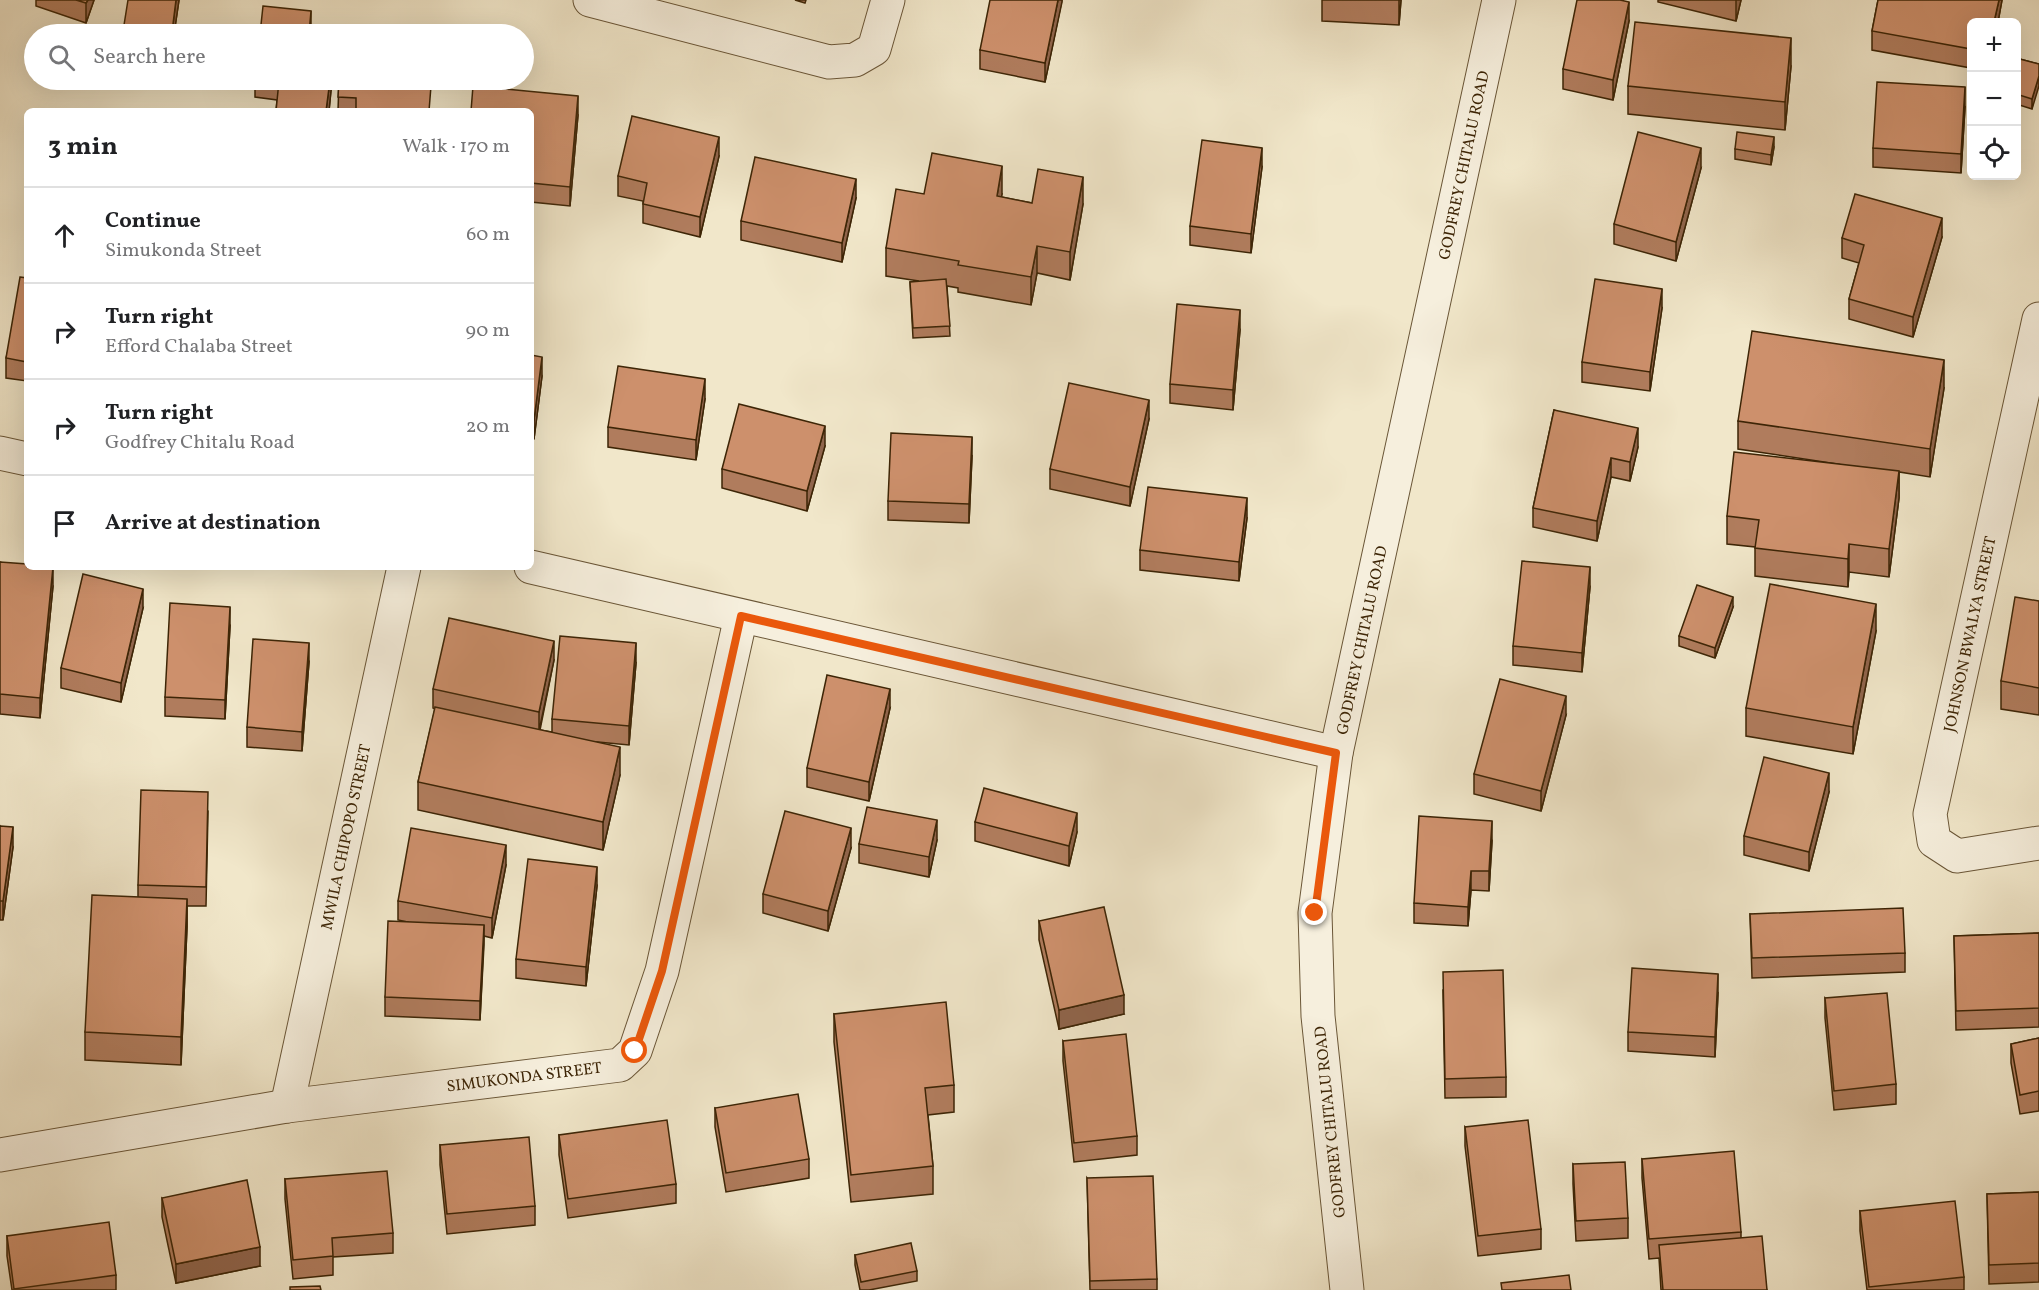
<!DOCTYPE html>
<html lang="en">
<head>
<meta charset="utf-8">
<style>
	:root { --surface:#fff; --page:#f2f2f2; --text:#202124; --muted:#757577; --line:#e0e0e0 }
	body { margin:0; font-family:Vollkorn,serif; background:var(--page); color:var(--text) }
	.controls { position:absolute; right:18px; top:18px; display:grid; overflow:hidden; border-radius:9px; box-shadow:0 6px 24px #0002 }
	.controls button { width:54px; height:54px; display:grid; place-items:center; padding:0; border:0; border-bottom:2px solid var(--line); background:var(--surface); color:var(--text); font:30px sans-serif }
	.stop { position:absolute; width:18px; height:18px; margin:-14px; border:4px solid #ea580c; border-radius:50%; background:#fff }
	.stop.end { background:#ea580c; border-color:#fff; box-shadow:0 2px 6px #0008 }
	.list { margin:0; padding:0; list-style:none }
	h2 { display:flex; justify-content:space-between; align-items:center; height:78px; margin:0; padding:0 24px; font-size:26px }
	h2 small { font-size:20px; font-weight:400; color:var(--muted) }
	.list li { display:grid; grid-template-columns:39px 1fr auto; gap:18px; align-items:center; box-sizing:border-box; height:96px; padding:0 24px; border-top:2px solid var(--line) }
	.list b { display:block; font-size:22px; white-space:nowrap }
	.list p { margin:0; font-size:20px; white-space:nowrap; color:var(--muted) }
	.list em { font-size:20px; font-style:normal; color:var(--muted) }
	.icon { flex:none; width:33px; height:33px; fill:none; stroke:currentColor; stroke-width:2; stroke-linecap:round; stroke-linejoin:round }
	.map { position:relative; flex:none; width:2039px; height:1290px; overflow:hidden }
	.search { position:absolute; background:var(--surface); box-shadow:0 6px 24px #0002; left:24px; top:24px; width:510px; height:66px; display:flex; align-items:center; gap:15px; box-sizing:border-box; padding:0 21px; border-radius:33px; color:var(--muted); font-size:22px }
	.panel { position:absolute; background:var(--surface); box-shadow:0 6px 24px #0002; left:24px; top:108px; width:510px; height:462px; border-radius:9px }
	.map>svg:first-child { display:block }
</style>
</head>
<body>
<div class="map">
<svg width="2039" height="1290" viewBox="0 0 2039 1290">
	<rect width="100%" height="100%" fill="#f1e7ca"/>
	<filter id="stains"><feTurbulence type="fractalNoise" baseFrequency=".00333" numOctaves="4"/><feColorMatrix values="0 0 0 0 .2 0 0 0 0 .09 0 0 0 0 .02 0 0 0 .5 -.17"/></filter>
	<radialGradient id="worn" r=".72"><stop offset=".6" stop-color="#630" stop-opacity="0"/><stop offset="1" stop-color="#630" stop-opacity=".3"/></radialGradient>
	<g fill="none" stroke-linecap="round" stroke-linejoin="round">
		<defs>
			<g id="minor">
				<path d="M590 0 829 62 855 60 874 49 888 0"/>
				<path d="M2039 319 1930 814 1934 841 1957 856 2039 843"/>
				<path d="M0 453 27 459"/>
				<path d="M531 567 1336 753"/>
				<path d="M287 1106 404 567"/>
				<path d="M0 1155 287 1106 620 1065 635 1051 662 971 741 616"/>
				<path d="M1347 1290 1318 1016 1315 913 1336 753 1499 0"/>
			</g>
		</defs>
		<use href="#minor" stroke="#6a5637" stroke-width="35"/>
		<use href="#minor" stroke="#f6efdd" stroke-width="33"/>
	</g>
	<g fill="#b07c5d" stroke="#3d2506" stroke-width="1.5">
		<path d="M36 0H94L86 23 36 6Z"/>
		<path d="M179 0 174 34H124V25Z"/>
		<path d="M795 0H806L805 3Z"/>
		<path d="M1062 0 1045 82 980 69V50Z"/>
		<path d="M1322 0H1401L1399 25 1322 21Z"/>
		<path d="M1658 0H1741L1736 21 1658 2Z"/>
		<path d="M1878 0H2002L1998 22H1971V68L1872 50V31Z"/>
		<path d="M1629 21 1613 100 1563 89V69Z"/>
		<path d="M2016 58 2039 64 2032 109 2016 104Z"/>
		<path d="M1791 66 1785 130 1628 114V86Z"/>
		<path d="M255 80H332L329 111H276L277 100 255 97Z"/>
		<path d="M339 80H402L401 84 430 111H338Z"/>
		<path d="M1965 107 1961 173 1873 167V148Z"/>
		<path d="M531 111 578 115 570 206 531 202Z"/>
		<path d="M1774 147 1771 165 1735 159V149Z"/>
		<path d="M719 156 700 237 643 223V201L618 196V176Z"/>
		<path d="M1262 167 1251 253 1190 245V226Z"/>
		<path d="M1701 168 1676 261 1614 244V224Z"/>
		<path d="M924 194H1002L1001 197 1032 203 1083 204 1070 280 1037 273 1031 305 958 292V288L947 286 950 336 913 338 910 282 919 281 886 276V248Z"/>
		<path d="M856 198 842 262 741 240V221Z"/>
		<path d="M1942 237 1913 337 1849 319V299L1859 263 1842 258V238Z"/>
		<path d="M27 278V381L6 378V358Z"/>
		<path d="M1662 308 1650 391 1582 382V362Z"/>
		<path d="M1240 330 1233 410 1170 403V384Z"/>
		<path d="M531 355 542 376 534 439H531Z"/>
		<path d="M1944 388 1930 477 1899 472V498L1889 577 1849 572 1848 587 1755 576V547L1727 544V516L1838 464 1738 449V421Z"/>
		<path d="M705 399 696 460 608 447V427Z"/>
		<path d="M1554 410 1638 447 1630 481 1611 477 1597 541 1533 527V508Z"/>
		<path d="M1149 419 1130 506 1050 489V469Z"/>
		<path d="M825 446 807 511 722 488V469Z"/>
		<path d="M972 456 969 523 888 520V501Z"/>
		<path d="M1247 518 1239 581 1140 570V550Z"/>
		<path d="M0 562 53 586 40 718 0 714Z"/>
		<path d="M1590 587 1582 672 1513 665V646Z"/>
		<path d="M2039 601V715L2001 709V681Z"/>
		<path d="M1733 607 1715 658 1679 646V636Z"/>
		<path d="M143 608 121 702 61 688V668Z"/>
		<path d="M230 626 225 719 165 716V697Z"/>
		<path d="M1876 631 1853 754 1746 736V708Z"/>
		<path d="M554 660 540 730 552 732V719L636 663 629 745 597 742 620 775 603 850 418 810V782L435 709 433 708V689Z"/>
		<path d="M309 662 302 751 247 747V727Z"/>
		<path d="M890 708 869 801 807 787V768Z"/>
		<path d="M1566 715 1541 811 1474 794V774Z"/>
		<path d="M1829 792 1809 871 1744 855V836Z"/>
		<path d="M208 812 206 906H187V927L181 1065 85 1060V1032L138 897V885Z"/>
		<path d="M975 822 1077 832 1069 866 975 841Z"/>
		<path d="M0 826 13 847 3 920H0Z"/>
		<path d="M937 840 929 877 859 863V844Z"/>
		<path d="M1492 841 1489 891 1471 890 1468 926 1414 923V903Z"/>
		<path d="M851 848 828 931 763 913V894Z"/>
		<path d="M506 865 492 938 484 936 480 1020 385 1016V997L408 922 398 920V901Z"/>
		<path d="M597 886 586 986 516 978V959Z"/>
		<path d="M1750 914 1905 953V972L1752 978Z"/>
		<path d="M1039 921 1124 1014 1059 1029 1039 940Z"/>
		<path d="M2039 933V1027L1956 1030 1954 936Z"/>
		<path d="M1443 991 1506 1077V1097L1445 1098Z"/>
		<path d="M1718 993 1715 1057 1628 1051V1032Z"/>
		<path d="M1825 998 1896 1084V1104L1834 1110 1825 1018Z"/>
		<path d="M834 1014 954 1085V1112L928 1115 933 1166V1194L851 1202 834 1042Z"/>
		<path d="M2039 1038V1111L2020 1114 2011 1063V1044Z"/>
		<path d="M1063 1041 1137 1136V1155L1074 1162 1063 1061Z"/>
		<path d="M715 1108 809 1159V1178L726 1192 715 1127Z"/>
		<path d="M1465 1127 1541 1229V1249L1478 1256 1465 1146Z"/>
		<path d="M559 1135 676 1184V1203L568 1218 559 1155Z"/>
		<path d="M440 1145 535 1206V1225L447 1234 440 1165Z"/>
		<path d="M1642 1159 1741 1232V1237L1767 1290H1661L1659 1258 1649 1259 1642 1178Z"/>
		<path d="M1573 1164 1628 1218V1238L1576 1241 1573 1184Z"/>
		<path d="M1087 1178 1157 1279V1290H1090Z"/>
		<path d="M285 1179 393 1233V1253L333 1257V1275L293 1279 285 1199Z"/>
		<path d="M2039 1192V1282L1989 1284 1987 1194Z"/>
		<path d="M162 1198 260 1266 176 1283 162 1217Z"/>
		<path d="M1860 1211 1964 1277V1290H1867L1860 1231Z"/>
		<path d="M7 1236 116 1275V1290H12L7 1256Z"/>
		<path d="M855 1255 917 1271V1281L869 1290H860L855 1265Z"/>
	</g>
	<g fill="#90654c" stroke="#3d2506" stroke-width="1.5">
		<path d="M88 0H94L86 23V3Z"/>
		<path d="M176 0H179L174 34H172Z"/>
		<path d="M1058 0H1062V2L1045 82V63Z"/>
		<path d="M1399 0H1401L1399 25Z"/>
		<path d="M1736 0H1741L1736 21Z"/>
		<path d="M1999 0H2002L1998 22H1994Z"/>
		<path d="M1629 2V21L1613 100V80Z"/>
		<path d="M311 11V34H309Z"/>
		<path d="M1791 38V66L1785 130V102Z"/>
		<path d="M2039 76V86L2032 109V99Z"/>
		<path d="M330 80H332L329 111H326Z"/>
		<path d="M1965 87V107L1961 173V154Z"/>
		<path d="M578 96V115L570 206V187Z"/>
		<path d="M719 137V156L700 237V217Z"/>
		<path d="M1774 137V147L1771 165V155Z"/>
		<path d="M1262 148V167L1251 253V234Z"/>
		<path d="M1701 148V168L1676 261V242Z"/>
		<path d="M1002 166V194L997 224V196Z"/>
		<path d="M1083 177V204L1070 280V252Z"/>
		<path d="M856 179V198L842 262V243Z"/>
		<path d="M1942 218V237L1913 337V317Z"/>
		<path d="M1037 246V273L1031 305V277Z"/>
		<path d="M1662 289V308L1650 391V372Z"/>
		<path d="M1240 310V330L1233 410V390Z"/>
		<path d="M542 357V376L534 439V420Z"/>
		<path d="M1944 360V388L1930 477V449Z"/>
		<path d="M705 379V399L696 460V440Z"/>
		<path d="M1149 400V419L1130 506V487Z"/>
		<path d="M825 426V446L807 511V491Z"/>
		<path d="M1638 428V447L1630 481V462Z"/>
		<path d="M972 437V456L969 523V504Z"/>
		<path d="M1611 458V477L1597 541V521Z"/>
		<path d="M1899 471V498L1889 577V549Z"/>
		<path d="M1247 498V518L1239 581V562Z"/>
		<path d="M1849 544V572L1848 587V559Z"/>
		<path d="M53 567V586L40 718V698Z"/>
		<path d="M1590 567V587L1582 672V653Z"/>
		<path d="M143 589V608L121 702V683Z"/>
		<path d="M1733 597V607L1715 658V648Z"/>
		<path d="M1876 604V631L1853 754V727Z"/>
		<path d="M230 607V626L225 719V700Z"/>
		<path d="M554 641V660L539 731V712Z"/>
		<path d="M309 643V662L302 751V732Z"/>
		<path d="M636 643V663L629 745V726Z"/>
		<path d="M890 689V708L869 801V782Z"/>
		<path d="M1566 696V715L1541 811V791Z"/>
		<path d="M620 747V775L603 850V822Z"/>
		<path d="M1829 773V792L1809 871V852Z"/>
		<path d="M1077 813V832L1069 866V846Z"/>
		<path d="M937 820V840L929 877V857Z"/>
		<path d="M1492 821V841L1489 891V871Z"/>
		<path d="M13 827V847L3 920V901Z"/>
		<path d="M851 828V848L828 931V911Z"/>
		<path d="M506 845V865L492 938V918Z"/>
		<path d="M597 867V886L586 986V967Z"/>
		<path d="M1471 871V890L1468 926V907Z"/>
		<path d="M187 899V927L181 1065V1037Z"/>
		<path d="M484 925V945L480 1020V1001Z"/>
		<path d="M1718 974V993L1715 1057V1037Z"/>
		<path d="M1124 995V1014L1059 1029V1010Z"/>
		<path d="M260 1247V1266L176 1283V1264Z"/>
	</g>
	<g fill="#cd906c" stroke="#3d2506" stroke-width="1.5">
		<path d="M76 0H88L86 3Z"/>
		<path d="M128 0H176L172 32 124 25Z"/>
		<path d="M990 0H1058L1045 63 980 50Z"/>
		<path d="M1577 0H1620L1629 2 1613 80 1563 69Z"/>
		<path d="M1878 0H1999L1994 22H1971V49L1872 31Z"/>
		<path d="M263 6 311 11 309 34H260Z"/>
		<path d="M1635 22 1791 38 1785 102 1628 86Z"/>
		<path d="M342 25 403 28V34H341Z"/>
		<path d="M2016 58 2039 64V76L2032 99 2016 94Z"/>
		<path d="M268 80H330L326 111H276L279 81Z"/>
		<path d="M339 80H400V84L431 86 429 111H356V98L338 97Z"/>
		<path d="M1877 82 1965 87 1961 154 1873 148Z"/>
		<path d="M473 86 578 96 570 187 531 183V111H471Z"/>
		<path d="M632 116 719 137 700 217 643 204 647 183 618 176Z"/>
		<path d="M1638 132 1701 148 1676 242 1614 224Z"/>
		<path d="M1737 132 1774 137 1771 155 1735 149Z"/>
		<path d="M1202 140 1262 148 1251 234 1190 226Z"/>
		<path d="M932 153 1002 166 997 196 1032 203 1038 169 1083 177 1070 252 1037 246 1031 277 958 265 959 261 886 248 896 189 924 194Z"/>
		<path d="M755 157 856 179 842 243 741 221Z"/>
		<path d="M1855 194 1942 218 1913 317 1849 299 1864 245 1842 238Z"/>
		<path d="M20 277 27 278V362L6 358Z"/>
		<path d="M946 279 950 326 913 328 910 282Z"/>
		<path d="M1595 279 1662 289 1650 372 1582 362Z"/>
		<path d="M1177 304 1240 310 1233 390 1170 384Z"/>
		<path d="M1752 331 1944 360 1930 449 1738 421Z"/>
		<path d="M531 355 542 357 534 420H531Z"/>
		<path d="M618 366 705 379 696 440 608 427Z"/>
		<path d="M1069 383 1149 400 1130 487 1050 469Z"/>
		<path d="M739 404 825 426 807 491 722 469Z"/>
		<path d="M1554 410 1638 428 1630 462 1611 458 1597 521 1533 508Z"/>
		<path d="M891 433 972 437 969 504 888 501Z"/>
		<path d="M1734 452 1899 471 1889 549 1849 544 1848 559 1755 548 1759 520 1727 516Z"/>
		<path d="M1148 487 1247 498 1239 562 1140 550Z"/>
		<path d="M1522 561 1590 567 1582 653 1513 646Z"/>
		<path d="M0 562 27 564V567H53L40 698 0 694Z"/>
		<path d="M83 574 143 589 121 683 61 668Z"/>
		<path d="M1770 584 1876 604 1853 727 1746 708Z"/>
		<path d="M1697 585 1733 597 1715 648 1679 636Z"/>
		<path d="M2015 597 2039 601V688L2001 681Z"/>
		<path d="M170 603 230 607 225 700 165 697Z"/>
		<path d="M449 618 554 641 539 712 433 689Z"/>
		<path d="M560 636 636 643 629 726 552 719Z"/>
		<path d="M253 639 309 643 302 732 247 727Z"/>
		<path d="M827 675 890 689 869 782 807 768Z"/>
		<path d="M1500 679 1566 696 1541 791 1474 774Z"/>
		<path d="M435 707 620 747 603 822 418 782Z"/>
		<path d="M1764 757 1829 773 1809 852 1744 836Z"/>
		<path d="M984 788 1077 813 1069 846 975 822Z"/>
		<path d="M141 790 208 792 206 887 138 885Z"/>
		<path d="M867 807 937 820 929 857 859 844Z"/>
		<path d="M785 811 851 828 828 911 763 894Z"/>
		<path d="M1419 816 1492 821 1489 871H1471L1468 907 1414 903Z"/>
		<path d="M0 826 13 827 3 901H0Z"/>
		<path d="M411 828 506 845 492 918 398 901Z"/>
		<path d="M528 859 597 867 586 967 516 959Z"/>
		<path d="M92 895 187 899 181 1037 85 1032Z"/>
		<path d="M1104 907 1124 995 1059 1010 1039 921Z"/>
		<path d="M1903 908 1905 953 1752 958 1750 914Z"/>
		<path d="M388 921 484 925 480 1001 385 997Z"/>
		<path d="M2039 933V1008L1956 1011 1954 936Z"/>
		<path d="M1632 968 1718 974 1715 1037 1628 1032Z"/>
		<path d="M1503 970 1506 1077 1445 1079 1443 972Z"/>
		<path d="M1887 993 1896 1084 1834 1091 1825 998Z"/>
		<path d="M946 1002 954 1085 925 1088 933 1166 851 1175 834 1014Z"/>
		<path d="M1126 1034 1137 1136 1074 1143 1063 1041Z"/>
		<path d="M2039 1038V1091L2020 1095 2011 1044Z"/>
		<path d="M798 1094 809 1159 726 1173 715 1108Z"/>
		<path d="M667 1120 676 1184 568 1199 559 1135Z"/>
		<path d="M1528 1120 1541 1229 1478 1236 1465 1127Z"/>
		<path d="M529 1137 535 1206 447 1214 440 1145Z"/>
		<path d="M1734 1151 1741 1232 1649 1239 1642 1159Z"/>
		<path d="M1625 1162 1628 1218 1576 1221 1573 1164Z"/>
		<path d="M387 1171 393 1233 332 1238 333 1256 293 1260 285 1179Z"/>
		<path d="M1153 1176 1157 1279 1090 1281 1087 1178Z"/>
		<path d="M247 1180 260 1247 176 1264 162 1198Z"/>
		<path d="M2039 1192V1263L1989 1265 1987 1194Z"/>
		<path d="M1955 1201 1964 1277 1869 1287 1860 1211Z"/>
		<path d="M109 1222 116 1275 14 1289 7 1236Z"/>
		<path d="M1762 1236 1767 1290H1663L1659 1245Z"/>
		<path d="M911 1243 917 1271 861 1282 855 1255Z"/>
		<path d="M1569 1275 1571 1290H1502L1501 1283Z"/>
		<path d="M320 1286 321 1290H290V1287Z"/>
	</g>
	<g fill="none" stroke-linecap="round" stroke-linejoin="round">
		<path stroke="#ea580c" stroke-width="8" d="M635 1051 662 971 741 616 1336 753 1315 913"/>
	</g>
	<g text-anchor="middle" stroke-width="4.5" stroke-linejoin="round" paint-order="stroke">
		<g font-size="16" fill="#3d2506" stroke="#f6efdd">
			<text transform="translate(1463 165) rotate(-78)" y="6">GODFREY CHITALU ROAD</text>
			<text transform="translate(1969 634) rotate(-78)" y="6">JOHNSON BWALYA STREET</text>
			<text transform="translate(1361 640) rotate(-78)" y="6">GODFREY CHITALU ROAD</text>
			<text transform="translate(345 837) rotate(-78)" y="6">MWILA CHIPOPO STREET</text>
			<text transform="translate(524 1076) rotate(-7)" y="6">SIMUKONDA STREET</text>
			<text transform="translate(1329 1122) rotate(-96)" y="6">GODFREY CHITALU ROAD</text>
		</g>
	</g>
	<rect width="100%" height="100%" filter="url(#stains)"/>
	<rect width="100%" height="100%" fill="url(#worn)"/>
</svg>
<div class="controls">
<button>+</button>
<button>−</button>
<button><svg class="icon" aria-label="locate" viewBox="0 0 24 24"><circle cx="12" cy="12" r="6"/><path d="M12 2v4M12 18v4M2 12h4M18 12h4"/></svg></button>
</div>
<div class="stop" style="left:635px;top:1051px"></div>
<div class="stop end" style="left:1315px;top:913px"></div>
<div class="search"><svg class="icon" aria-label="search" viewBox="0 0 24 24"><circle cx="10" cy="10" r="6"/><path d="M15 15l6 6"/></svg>Search here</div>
<section class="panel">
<h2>3 min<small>Walk · 170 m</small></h2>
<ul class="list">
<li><svg class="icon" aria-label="ahead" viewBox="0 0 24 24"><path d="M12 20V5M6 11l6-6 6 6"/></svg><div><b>Continue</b><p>Simukonda Street</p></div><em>60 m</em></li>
<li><svg class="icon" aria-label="right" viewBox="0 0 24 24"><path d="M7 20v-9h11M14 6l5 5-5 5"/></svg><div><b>Turn right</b><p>Efford Chalaba Street</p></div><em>90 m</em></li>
<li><svg class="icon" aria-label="right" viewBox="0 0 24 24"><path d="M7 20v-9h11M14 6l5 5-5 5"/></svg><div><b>Turn right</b><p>Godfrey Chitalu Road</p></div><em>20 m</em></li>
<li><svg class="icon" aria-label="arrive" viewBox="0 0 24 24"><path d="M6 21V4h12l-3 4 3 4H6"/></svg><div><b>Arrive at destination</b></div></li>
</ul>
</section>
</div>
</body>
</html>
